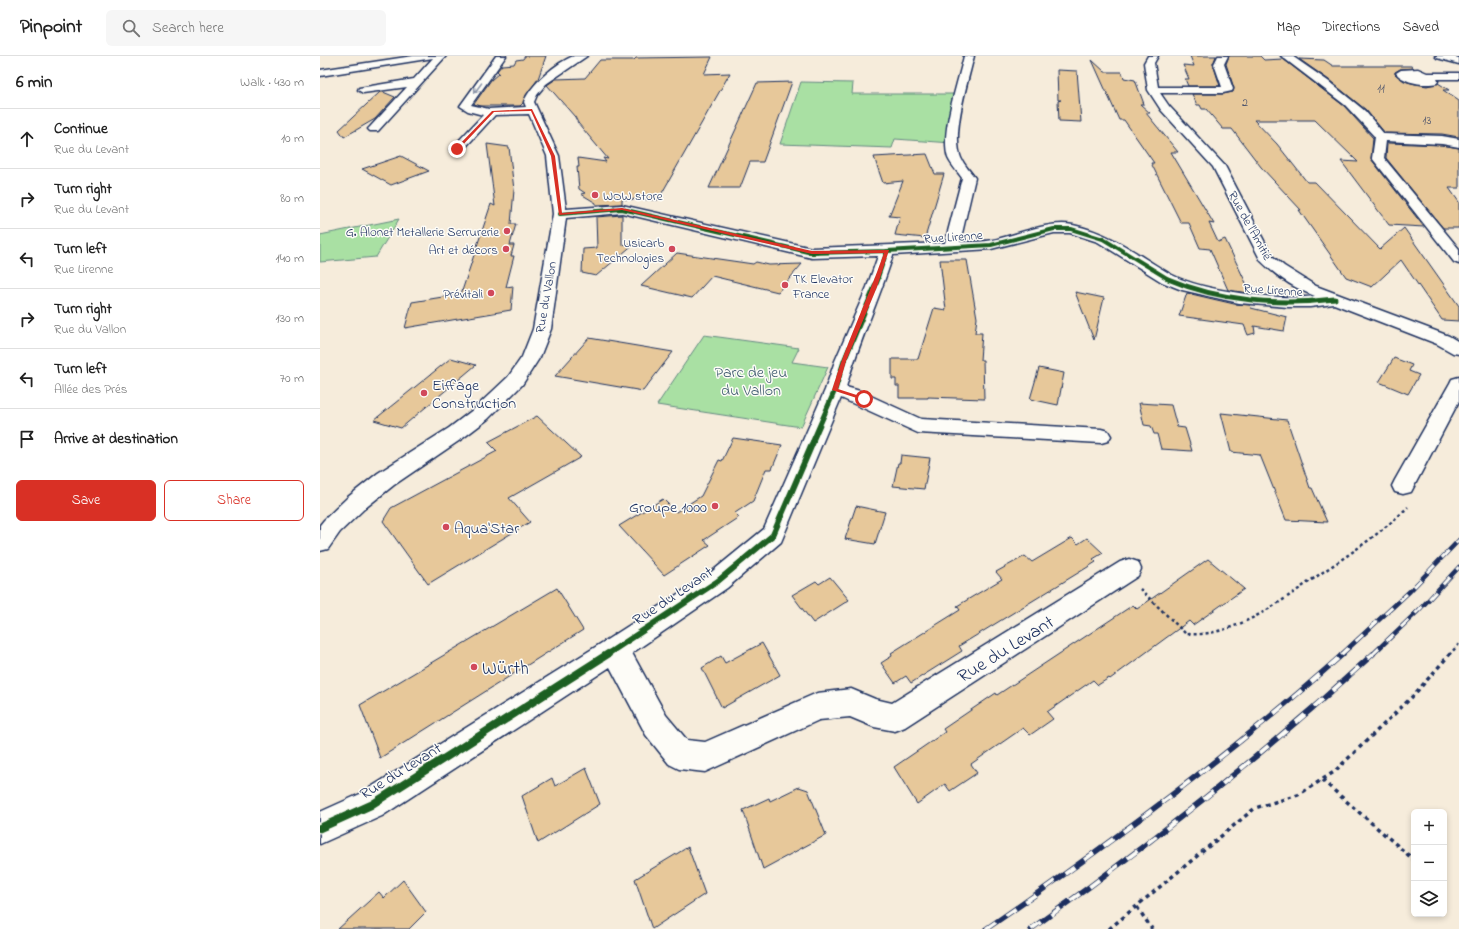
<!DOCTYPE html>
<html lang="en">
<head>
<meta charset="utf-8">
<style>
	:root { --surface:#fff; --page:#f6f6f6; --text:#222; --muted:#767676; --line:#e0e0e0; --accent:#d93025 }
	body { margin:0; font-family:"Indie Flower",sans-serif; background:var(--page); color:var(--text) }
	.controls { position:absolute; right:12px; bottom:12px; display:grid; overflow:hidden; border-radius:6px; box-shadow:0 2px 6px #0003 }
	.controls button { width:36px; height:36px; display:grid; place-items:center; padding:0; border:0; border-bottom:1px solid var(--line); background:var(--surface); color:var(--text); font:20px sans-serif }
	.stop { position:absolute; width:12px; height:12px; margin:-9px; border:3px solid #d93025; border-radius:50%; background:#fff }
	.stop.end { background:#d93025; border-color:#fff; box-shadow:0 1px 4px #0008 }
	.list { margin:0; padding:0; list-style:none }
	h2 { display:flex; justify-content:space-between; align-items:center; height:52px; margin:0; padding:0 16px; font-size:17px }
	h2 small { font-size:13px; font-weight:400; color:var(--muted) }
	.list li { display:grid; grid-template-columns:26px 1fr auto; gap:12px; align-items:center; box-sizing:border-box; height:60px; padding:0 16px; border-top:1px solid var(--line) }
	.list b { display:block; font-size:15px; white-space:nowrap }
	.list p { margin:0; font-size:13px; white-space:nowrap; color:var(--muted) }
	.list em { font-size:13px; font-style:normal; color:var(--muted) }
	.actions { display:flex; gap:8px; padding:12px 16px }
	.actions a { flex:1; padding:9px 0; border:1px solid var(--accent); border-radius:6px; text-align:center; font-size:14px; color:var(--accent) }
	.actions .main { background:var(--accent); color:#fff }
	.icon { flex:none; width:22px; height:22px; fill:none; stroke:currentColor; stroke-width:2; stroke-linecap:round; stroke-linejoin:round }
	.map { position:relative; flex:none; width:1139px; height:873px; overflow:hidden }
	header { display:flex; align-items:center; gap:24px; box-sizing:border-box; height:56px; padding:0 20px; background:var(--surface); border-bottom:1px solid var(--line) }
	header strong { font-size:19px }
	nav { display:flex; gap:22px; margin-inline-start:auto; font-size:14px }
	.search { width:280px; height:36px; background:var(--page); display:flex; align-items:center; gap:10px; box-sizing:border-box; padding:0 14px; border-radius:6px; color:var(--muted); font-size:15px }
	main { display:flex }
	aside { flex:1; background:var(--surface) }
	.map>svg:first-child { display:block }
</style>
</head>
<body>
<header>
<strong>Pinpoint</strong>
<div class="search"><svg class="icon" aria-label="search" viewBox="0 0 24 24"><circle cx="10" cy="10" r="6"/><path d="M15 15l6 6"/></svg>Search here</div>
<nav><a>Map</a><a>Directions</a><a>Saved</a></nav>
</header>
<main>
<aside>
<h2>6 min<small>Walk · 430 m</small></h2>
<ul class="list">
<li><svg class="icon" aria-label="ahead" viewBox="0 0 24 24"><path d="M12 20V5M6 11l6-6 6 6"/></svg><div><b>Continue</b><p>Rue du Levant</p></div><em>10 m</em></li>
<li><svg class="icon" aria-label="right" viewBox="0 0 24 24"><path d="M7 20v-9h11M14 6l5 5-5 5"/></svg><div><b>Turn right</b><p>Rue du Levant</p></div><em>80 m</em></li>
<li><svg class="icon" aria-label="left" viewBox="0 0 24 24"><path d="M17 20v-9H6M10 6l-5 5 5 5"/></svg><div><b>Turn left</b><p>Rue Lirenne</p></div><em>140 m</em></li>
<li><svg class="icon" aria-label="right" viewBox="0 0 24 24"><path d="M7 20v-9h11M14 6l5 5-5 5"/></svg><div><b>Turn right</b><p>Rue du Vallon</p></div><em>130 m</em></li>
<li><svg class="icon" aria-label="left" viewBox="0 0 24 24"><path d="M17 20v-9H6M10 6l-5 5 5 5"/></svg><div><b>Turn left</b><p>Allée des Prés</p></div><em>70 m</em></li>
<li><svg class="icon" aria-label="arrive" viewBox="0 0 24 24"><path d="M6 21V4h12l-3 4 3 4H6"/></svg><div><b>Arrive at destination</b></div></li>
</ul>
<div class="actions"><a class="main">Save</a><a>Share</a></div>
</aside>
<div class="map">
<svg width="1139" height="873" viewBox="0 0 1139 873">
	<rect width="100%" height="100%" fill="#f6ecdb"/>
	<filter id="ink" filterUnits="userSpaceOnUse"><feTurbulence type="fractalNoise" baseFrequency=".025" numOctaves="2"/><feDisplacementMap in="SourceGraphic" scale="8" xChannelSelector="R" yChannelSelector="G"/><feConvolveMatrix kernelMatrix="1 2 1 2 8 2 1 2 1" color-interpolation-filters="sRGB"/></filter>
	<g filter="url(#ink)">
		<g fill="#a9e0a3" stroke="#628880">
			<path d="M481 26 533 27 532 38H641L631 87 575 83 572 92 460 88Z"/>
			<path d="M79 163 56 201 0 206V179Z"/>
			<path d="M384 279 479 292 472 306 508 311 481 371 337 349Z"/>
		</g>
		<g fill="#e7c89a" stroke="#1b2f5e">
			<path d="M205 0H226L218 23 206 39 203 47 200 50H161L154 48 171 24 179 17 177 15 182 9 194 8 196 4 203 3Z"/>
			<path d="M870 0H896L893 8 900 30H868L865 23H869L863 9 874 10Z"/>
			<path d="M909 0H940L944 4 963 3 1024 50 1053 82 1051 103 1104 171 1069 169 1021 105 1038 106 995 64H934L957 88 987 126H995L1060 193 1084 172 1139 250V265L1122 264 1081 204 1052 231 1026 221 979 154H981L941 111 912 73H903L886 53H882L880 49H877L872 38H903L913 36 914 32 906 8Z"/>
			<path d="M392 1 384 18 410 17 338 144 302 143V148L276 149V147L261 138 265 137 259 133 257 111H259L258 102 286 106 283 102 288 103 258 67 255 61 227 29 236 23 265 22 280 4H314L316 2Z"/>
			<path d="M979 3 1004 4 1013 10H1091L1094 12 1080 13 1075 16V18L1084 25 1095 28 1107 30 1118 27 1129 34H1123L1139 45V81L1122 78 1065 77 1046 54 1009 24Z"/>
			<path d="M772 4 785 16H802L804 22 815 24 824 48H820L830 57H826L858 96H851L894 168 889 167 898 186 905 183 927 229 928 237 908 234 890 193 880 192 869 167H861L831 107H834L804 64H799Z"/>
			<path d="M737 14 757 15 761 66 739 65 738 45 741 44H738Z"/>
			<path d="M472 26 443 106H430L420 132H389L437 27Z"/>
			<path d="M60 36H63L75 41 55 63 24 81 19 74Z"/>
			<path d="M1067 87 1122 89 1139 92V132H1129L1139 146V172H1123L1066 102Z"/>
			<path d="M167 88 189 91 194 134 191 168H196L190 189H194L191 200H194L186 231 193 230 191 254 85 272 92 246 141 238 171 148 175 150Z"/>
			<path d="M607 98 615 118H624L605 182 575 179 580 161 569 160 583 125 563 127 554 101Z"/>
			<path d="M81 100 109 115 71 129 42 113Z"/>
			<path d="M302 159V189L315 187 276 220 262 217 263 193 277 192 276 161Z"/>
			<path d="M357 197 433 208 436 206 449 209 482 208 458 236 392 220 372 242 321 230Z"/>
			<path d="M620 204H647L657 262 655 277H662L660 304H663L664 343 608 341V342H579V330H576V323H572V303H598L614 252 626 254Z"/>
			<path d="M755 236 784 242 774 284Z"/>
			<path d="M867 237 914 248 930 249 931 252 967 261 964 275 934 270 935 277 928 279 924 269 859 260Z"/>
			<path d="M269 282 353 296 323 335 235 320Z"/>
			<path d="M131 302 156 309 81 372 54 364Z"/>
			<path d="M1074 302 1092 309 1089 315 1099 319 1088 338 1059 326Z"/>
			<path d="M719 312 744 317 738 349 710 343Z"/>
			<path d="M819 347 851 349 857 371 865 372 872 395 841 393 837 378H834L831 370 824 369Z"/>
			<path d="M901 357 967 364 990 432H992L1007 466 966 464 940 399 911 396Z"/>
			<path d="M217 360 261 401 189 442 210 466 108 528 63 465 71 452 177 395 168 386Z"/>
			<path d="M413 382 462 389 452 413H446L433 445 415 457 419 461 384 484 390 489 344 519 299 470 343 443 356 456 381 440 399 404 402 405Z"/>
			<path d="M581 399 610 402 604 433 573 430 578 407H580Z"/>
			<path d="M536 450 565 456 555 488 525 483Z"/>
			<path d="M752 482 758 488 767 482 783 497 773 503 776 506 639 590 642 595 591 627 586 620 575 627 561 607 572 600 571 597 640 554 637 550 682 523 676 516 705 500 712 506Z"/>
			<path d="M888 503 924 533 873 569 869 565 790 623 789 622 778 629 773 624 727 656 733 663 710 679 703 672 651 708 657 717 630 735 625 728 597 748 574 711 625 676 623 673 676 637 677 639 813 549 817 553Z"/>
			<path d="M510 521 529 544 493 567 472 539 496 525 499 528Z"/>
			<path d="M237 532 263 574 60 702 40 649Z"/>
			<path d="M442 587 460 619 402 652 382 612 401 600 405 607Z"/>
			<path d="M266 712 280 748 218 787 202 740 232 722 235 730Z"/>
			<path d="M479 731 488 734 506 779 443 813 423 754 449 742 450 745Z"/>
			<path d="M368 791 385 838 332 873 315 823Z"/>
			<path d="M83 824 106 856 89 873H18L59 836 64 842Z"/>
		</g>
		<g fill="none" stroke-linecap="round" stroke-linejoin="round">
			<defs>
				<g id="minor">
					<path d="M93 0H126L58 75H50L48 73 50 71 87 31 43 37 38 34 39 32 94 23 113 2 0 20V14Z"/>
					<path d="M176 0H186L151 49 169 53 206 51 204 46C210 29 237 6 254 0 258 0 263 0 267 0L226 28 217 39 214 46 239 100 246 153 302 149 492 192 625 187 642 122C638 116 631 109 628 102 620 77 638 27 644 0H654C648 25 631 79 641 102 644 109 651 116 655 122L640 186C651 186 663 186 673 184 696 179 729 164 753 169 792 177 819 200 852 219 883 235 960 245 995 240 975 233 956 220 941 205L893 111 841 54 828 34 824 7 828 0H838L834 7 838 31H902L894 8 898 0H908L904 8 913 33 912 35 903 37H840L849 50 905 110 952 200 964 210 996 230 1129 280 1139 286V298L1133 297 1117 288 1014 248 990 251H968L919 247 862 234 842 226 778 186 750 177H734L671 193 573 199C559 244 539 286 526 331L540 335 601 363 781 373 788 375 791 380 788 385 781 387 598 377 521 342 461 486 407 532 312 597 346 659 367 684 385 686 497 637 531 633 555 643 572 647 800 506 809 503 818 506 821 513 818 520 585 671 575 675 554 671 530 661 499 664 385 716 359 713 349 708 326 679 290 611 62 760 0 788V756L40 738 285 585 389 518 444 473 505 334 515 305 547 231 558 200 492 202 302 157 246 162 231 273 220 301 202 329 168 363 143 382 74 429 44 453 20 476 8 493 0 495V469L4 464 28 441 58 417 129 372 154 353 188 321 202 301 213 273 233 158 227 100 209 58 175 59 141 96H133L131 93 163 59 148 55 140 50Z"/>
					<path d="M961 0H972L1008 25 1045 55 1064 78 1122 80 1139 83V91L1122 88 1066 85 1064 102 1139 193V208L1134 206 1052 102 1055 81 1025 49Z"/>
					<path d="M1115 0H1131L1139 2V8L1117 2Z"/>
					<path d="M1098 13 1107 17H1139V23H1117L1118 25 1117 27C1105 30 1084 27 1076 17L1081 14Z"/>
					<path d="M1139 321V345L1091 436 1083 438 1075 436 1072 430 1075 424 1130 327 1132 323Z"/>
				</g>
			</defs>
			<use href="#minor" stroke="#1b2f5e" stroke-width="3"/>
			<g stroke="#1b2f5e" stroke-width="2.5" stroke-dasharray="3 3" stroke-linecap="butt">
				<path d="M820 533 866 578C916 582 964 543 1003 516 1033 496 1062 476 1088 451"/>
				<path d="M1129 599 1139 588"/>
			</g>
			<g stroke="#1b2f5e" stroke-width="3.5" stroke-dasharray="4 4" stroke-linecap="butt">
				<path d="M1002 724 1094 804"/>
				<path d="M817 851 832 873"/>
				<path d="M789 873 935 752 978 739 1014 716 1091 642 1130 598"/>
			</g>
			<use href="#minor" fill="#fdfcf7" fill-rule="evenodd"/>
			<defs>
				<g id="rail-far1">
					<path d="M1021 599 1090 535 1139 484"/>
					<path d="M1052 599 1099 554 1139 511"/>
				</g>
				<g id="rail">
					<path d="M666 873C790 788 911 698 1023 598"/>
					<path d="M711 873C831 788 945 697 1053 598"/>
				</g>
			</defs>
			<use href="#rail-far1" stroke="#1b2f5e" stroke-width="4.5"/>
			<use href="#rail" stroke="#1b2f5e" stroke-width="5.5"/>
			<use href="#rail-far1" stroke="#fdfcf7" stroke-width="3" stroke-dasharray="10" stroke-linecap="butt"/>
			<use href="#rail" stroke="#fdfcf7" stroke-width="4" stroke-dasharray="12" stroke-linecap="butt"/>
			<defs>
				<g id="cycleway-far3">
					<path d="M240 158 302 153 492 197 567 195 671 189 734 173H751L783 183 850 224"/>
					<path d="M557 224 567 195"/>
				</g>
				<g id="cycleway-far2">
					<path d="M848 223C899 245 960 250 1015 243"/>
					<path d="M492 387 515 334 524 305 558 223"/>
				</g>
				<path id="cycleway-far1" d="M286 599 398 525 453 479 493 386"/>
				<path id="cycleway" d="M0 772 51 749 288 598"/>
			</defs>
			<use href="#cycleway-far3" stroke="#fdfcf7" stroke-width="5.5"/>
			<use href="#cycleway-far2" stroke="#fdfcf7" stroke-width="7"/>
			<use href="#cycleway-far1" stroke="#fdfcf7" stroke-width="9"/>
			<use href="#cycleway" stroke="#fdfcf7" stroke-width="11"/>
			<use href="#cycleway-far3" stroke="#1b5e20" stroke-width="4"/>
			<use href="#cycleway-far2" stroke="#1b5e20" stroke-width="5"/>
			<use href="#cycleway-far1" stroke="#1b5e20" stroke-width="6"/>
			<use href="#cycleway" stroke="#1b5e20" stroke-width="8"/>
		</g>
		<defs><path id="oneway-shaft" d="M-6 0H5M1.5-3L5.5 0L1.5 3" fill="none" stroke-width="1.6" stroke-linecap="round" stroke-linejoin="round"/></defs>
		<use stroke="#8c96aa" href="#oneway-shaft" transform="translate(158 32) rotate(126)"/>
	</g>
	<path fill="#d93025" d="M212 53 235 100 242 157 302 152 492 195 569 194 557 231 526 305 518 333 546 342V345L512 334C526 287 548 243 564 197L492 198 302 154 239 159 231 100 211 55 174 56 138 94 135 93 172 55Z"/>
	<g fill="#d1495b" stroke="#fdfcf7" stroke-width="1.5">
		<circle cx="275" cy="139" r="4"/>
		<circle cx="187" cy="175" r="4"/>
		<circle cx="186" cy="193" r="4"/>
		<circle cx="352" cy="193" r="4"/>
		<circle cx="465" cy="229" r="4"/>
		<circle cx="171" cy="237" r="4"/>
		<circle cx="104" cy="337" r="4"/>
		<circle cx="395" cy="450" r="4"/>
		<circle cx="126" cy="471" r="4"/>
		<circle cx="154" cy="611" r="4"/>
	</g>
	<g text-anchor="middle" stroke-width="3" stroke-linejoin="round" paint-order="stroke">
		<g font-size="12" fill="#4e556d">
			<text x="1061" y="36">11</text>
			<text x="925" y="50">2</text>
			<text x="1107" y="68">13</text>
		</g>
		<g font-size="13" fill="#1b2f5e" stroke="#fdfcf7" text-anchor="end">
			<text x="283" y="144" text-anchor="start">WOW store</text>
			<text x="179" y="180">G. Alonet Metallerie Serrurerie</text>
			<text x="344" y="191">Usicarb<tspan x="344" dy="15">Technologies</tspan></text>
			<text x="178" y="198">Art et décors</text>
			<text x="473" y="227" text-anchor="start">TK Elevator<tspan x="473" dy="15">France</tspan></text>
			<text x="163" y="242">Prévitali</text>
		</g>
		<g font-size="13" fill="#1b2f5e" stroke="#fdfcf7">
			<text transform="translate(931 169) rotate(61)" y="5">Rue de l'Amitié</text>
			<text transform="translate(633 180) rotate(-4)" y="5">Rue Lirenne</text>
			<text transform="translate(953 233) rotate(4)" y="5">Rue Lirenne</text>
			<text transform="translate(225 241) rotate(-80)" y="5">Rue du Vallon</text>
		</g>
		<g font-size="16" fill="#3e5b6f" stroke="#fdfcf7">
			<text x="431" y="321">Parc de jeu<tspan x="431" dy="18">du Vallon</tspan></text>
		</g>
		<g font-size="16" fill="#1b2f5e" stroke="#fdfcf7" text-anchor="start">
			<text x="112" y="334">Eiffage<tspan x="112" dy="18">Construction</tspan></text>
			<text x="387" y="456" text-anchor="end">Groupe 1000</text>
			<text x="134" y="477">Aqua'Star</text>
		</g>
		<g font-size="16" fill="#1b2f5e" stroke="#fdfcf7">
			<text transform="translate(352 539) rotate(-34)" y="6">Rue du Levant</text>
			<text transform="translate(80 714) rotate(-32)" y="6">Rue du Levant</text>
		</g>
		<g font-size="19" fill="#1b2f5e" stroke="#fdfcf7">
			<text transform="translate(685 592) rotate(-32)" y="7">Rue du Levant</text>
		</g>
		<g font-size="19" fill="#1b2f5e" stroke="#fdfcf7" text-anchor="start">
			<text x="162" y="618">Würth</text>
		</g>
	</g>
</svg>
<div class="controls">
<button>+</button>
<button>−</button>
<button><svg class="icon" aria-label="layers" viewBox="0 0 24 24"><path d="M12 4l9 5-9 5-9-5zM3 14l9 5 9-5"/></svg></button>
</div>
<div class="stop" style="left:544px;top:343px"></div>
<div class="stop end" style="left:137px;top:93px"></div>
</div>
</main>
</body>
</html>
